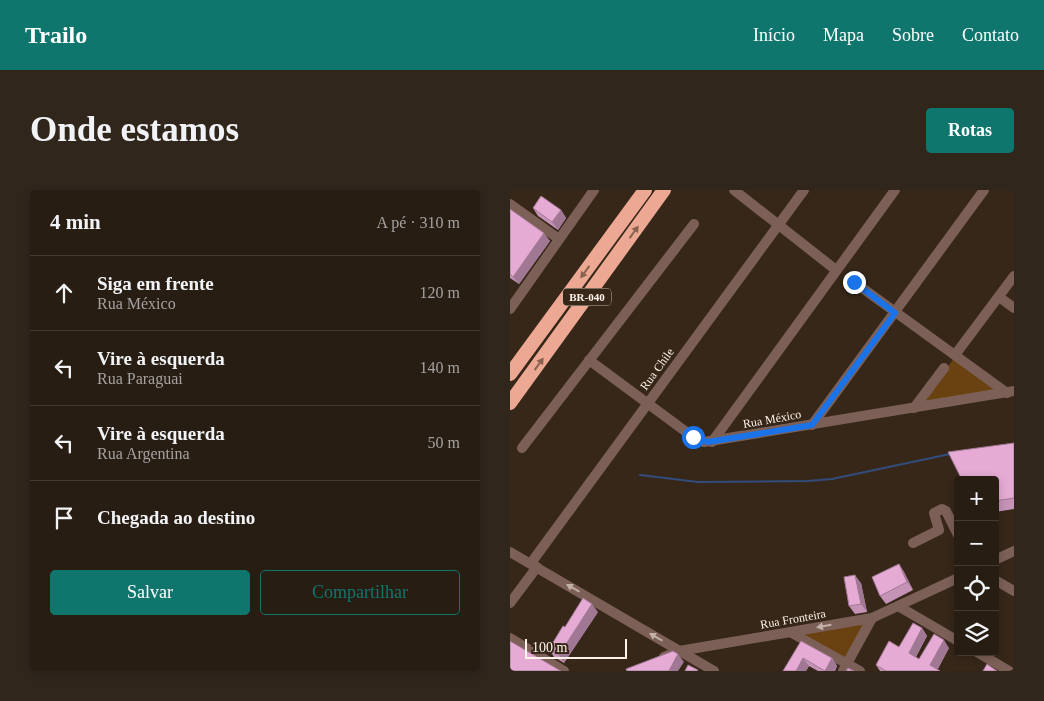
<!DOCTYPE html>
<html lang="pt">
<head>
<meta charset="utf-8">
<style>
	:root { --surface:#281d13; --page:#30261c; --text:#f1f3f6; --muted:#a5a2a0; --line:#443b33; --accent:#0f766e }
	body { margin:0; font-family:"Times New Roman",serif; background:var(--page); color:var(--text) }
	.controls { position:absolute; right:15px; bottom:15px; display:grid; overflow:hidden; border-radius:5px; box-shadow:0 2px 8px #0003 }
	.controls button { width:45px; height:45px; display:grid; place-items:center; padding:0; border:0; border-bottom:1px solid var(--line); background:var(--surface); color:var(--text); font:25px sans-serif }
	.scale { position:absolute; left:15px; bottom:12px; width:102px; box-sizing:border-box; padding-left:5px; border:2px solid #fdf3ea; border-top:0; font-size:14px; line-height:18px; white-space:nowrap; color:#fdf3ea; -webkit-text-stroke:4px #362719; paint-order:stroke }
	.stop { position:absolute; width:15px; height:15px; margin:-11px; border:4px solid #1a73e8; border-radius:50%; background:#fff }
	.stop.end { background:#1a73e8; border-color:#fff; box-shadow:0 1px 5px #0008 }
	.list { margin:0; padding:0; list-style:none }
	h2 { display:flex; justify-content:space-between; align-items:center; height:65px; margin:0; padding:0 20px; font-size:21px }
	h2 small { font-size:16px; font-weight:400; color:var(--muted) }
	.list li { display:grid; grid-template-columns:32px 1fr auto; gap:15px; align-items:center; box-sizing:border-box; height:75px; padding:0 20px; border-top:1px solid var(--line) }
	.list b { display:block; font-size:19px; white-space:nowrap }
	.list p { margin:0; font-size:16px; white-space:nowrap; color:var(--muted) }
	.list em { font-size:16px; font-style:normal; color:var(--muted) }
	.actions { display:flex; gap:10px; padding:15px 20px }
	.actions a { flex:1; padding:11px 0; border:1px solid var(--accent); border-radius:5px; text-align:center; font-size:18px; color:var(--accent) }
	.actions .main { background:var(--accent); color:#fff }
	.icon { flex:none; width:28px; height:28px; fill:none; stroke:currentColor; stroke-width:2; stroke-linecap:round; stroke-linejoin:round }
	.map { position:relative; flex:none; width:504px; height:481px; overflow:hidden; border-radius:5px }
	header { display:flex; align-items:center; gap:30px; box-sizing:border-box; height:70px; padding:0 25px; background:var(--accent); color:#fff }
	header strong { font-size:24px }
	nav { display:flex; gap:28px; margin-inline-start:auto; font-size:18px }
	.intro { display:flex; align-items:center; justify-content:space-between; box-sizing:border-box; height:120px; padding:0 30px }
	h1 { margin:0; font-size:35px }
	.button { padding:12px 22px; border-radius:5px; background:var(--accent); color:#fff; font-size:18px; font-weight:700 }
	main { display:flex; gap:30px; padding:0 30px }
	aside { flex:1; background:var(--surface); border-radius:5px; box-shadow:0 2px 8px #0003 }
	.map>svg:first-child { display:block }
</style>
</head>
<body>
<header>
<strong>Trailo</strong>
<nav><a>Início</a><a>Mapa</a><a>Sobre</a><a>Contato</a></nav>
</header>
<div class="intro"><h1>Onde estamos</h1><a class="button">Rotas</a></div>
<main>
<aside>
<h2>4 min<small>A pé · 310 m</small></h2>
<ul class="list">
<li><svg class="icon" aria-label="ahead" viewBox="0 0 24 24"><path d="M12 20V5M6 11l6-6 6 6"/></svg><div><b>Siga em frente</b><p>Rua México</p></div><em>120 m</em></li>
<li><svg class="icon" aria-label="left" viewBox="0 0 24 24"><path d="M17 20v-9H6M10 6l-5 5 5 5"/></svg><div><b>Vire à esquerda</b><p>Rua Paraguai</p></div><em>140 m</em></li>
<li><svg class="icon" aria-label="left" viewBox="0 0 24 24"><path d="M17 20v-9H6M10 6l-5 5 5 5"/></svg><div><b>Vire à esquerda</b><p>Rua Argentina</p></div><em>50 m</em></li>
<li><svg class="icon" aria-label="arrive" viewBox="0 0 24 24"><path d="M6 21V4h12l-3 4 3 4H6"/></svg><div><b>Chegada ao destino</b></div></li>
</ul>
<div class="actions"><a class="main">Salvar</a><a>Compartilhar</a></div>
</aside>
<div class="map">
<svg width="504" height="481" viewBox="0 0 504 481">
	<rect width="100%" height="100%" fill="#362719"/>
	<g fill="#6a4111">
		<path d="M444 168 489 202 412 213Z"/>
		<path d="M362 428 338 474 280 442Z"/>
	</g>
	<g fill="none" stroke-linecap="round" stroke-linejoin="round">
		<path stroke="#324d7d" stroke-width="2" d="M130 285 188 292 297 291 322 289 440 264"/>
		<g stroke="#7c6057" stroke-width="10">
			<path d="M224 0 326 80"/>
			<path d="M0 14 49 49"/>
			<path d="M344 92 497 203"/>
			<path d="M489 107 504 118"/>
			<path d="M0 119 84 0"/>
			<path d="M445 165 504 86"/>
			<path d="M79 170 183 247 194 252 504 201"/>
			<path d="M404 218 434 178"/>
			<path d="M302 235 474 0"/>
			<path d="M202 252 385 0"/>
			<path d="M12 258 184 34"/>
			<path d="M403 353 429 340 424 323 432 319 436 321 448 345"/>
			<path d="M0 362 204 481"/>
			<path d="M485 370 504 361"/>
			<path d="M21 373 294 0"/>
			<path d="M485 390 504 401"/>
			<path d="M0 413 27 377"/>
			<path d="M388 416 448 451"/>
			<path d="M280 442 350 481"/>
			<path d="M0 448 54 481"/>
			<path d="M467 462 499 481"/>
			<path d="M154 467 169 461 362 428 448 388"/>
			<path d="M333 481 362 428"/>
		</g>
		<g stroke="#eca892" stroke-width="14">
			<path d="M0 184 135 0"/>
			<path d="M0 213 154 0"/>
		</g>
	</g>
	<g fill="#c593b6">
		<path d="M23 18 51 20 56 28 48 40 28 26Z"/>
		<path d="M0 19 40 51 9 94 0 88Z"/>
		<path d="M504 253V319L485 322V290Z"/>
		<path d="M389 374 394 382 403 400 376 414 370 406Z"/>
		<path d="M351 393 357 422 345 424 339 416Z"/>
		<path d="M88 422 54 473 44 467 39 459 55 437Z"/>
		<path d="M412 438 417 446 406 467 409 469 439 458 427 480 430 481H370L366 475Z"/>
		<path d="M291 451 322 468 327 476 325 481H308L299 476 296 481H273Z"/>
	</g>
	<g fill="#a07894">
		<path d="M51 20 56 28 48 40 42 32Z"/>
		<path d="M34 43 40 51 9 94 3 87Z"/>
		<path d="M389 374 394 382 403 400 397 392Z"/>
		<path d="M345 385 351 393 357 422 351 414Z"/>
		<path d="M82 414 88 422 54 473 49 465Z"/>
		<path d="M412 438 417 446 404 470 399 463Z"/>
		<path d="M434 450 439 458 427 481 420 475Z"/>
		<path d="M168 464 174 472 168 481H159Z"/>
		<path d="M293 468 299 476 296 481H286Z"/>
		<path d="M322 468 327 476 325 481H315Z"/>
	</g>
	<g fill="#e5abd4" stroke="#a07894">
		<path d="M31 6 51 20 42 32 23 18Z"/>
		<path d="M0 19 34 43 3 87 0 84Z"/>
		<path d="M504 253V308L485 311V290H452L438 262Z"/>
		<path d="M389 374 397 392 370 406 362 387Z"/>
		<path d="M345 385 351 414 339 416 334 387Z"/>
		<path d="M73 408 82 414 49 465 39 459 53 436 55 437Z"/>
		<path d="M403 433 412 438 399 463 409 469 424 444 434 450 420 475 430 481H376L366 475 379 451 389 457Z"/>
		<path d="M0 451 51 481H0Z"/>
		<path d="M291 451 322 468 315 481 293 468 286 481H273Z"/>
		<path d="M163 461 168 464 159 481H117L116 479Z"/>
		<path d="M477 474 487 481H473Z"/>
		<path d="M178 475 188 480 187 481H175Z"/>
		<path d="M338 478 344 481H336Z"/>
	</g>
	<defs><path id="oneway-solid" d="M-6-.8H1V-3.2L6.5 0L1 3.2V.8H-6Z" transform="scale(1.25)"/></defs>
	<g fill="#88614f">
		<use href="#oneway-solid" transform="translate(124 42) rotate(-54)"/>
		<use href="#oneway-solid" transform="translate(75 82) rotate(126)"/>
		<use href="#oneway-solid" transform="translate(29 174) rotate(-54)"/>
	</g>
	<g fill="#c3b1a8">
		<use href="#oneway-solid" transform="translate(63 398) rotate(-150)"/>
		<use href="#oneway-solid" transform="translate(314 436) rotate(170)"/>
		<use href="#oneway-solid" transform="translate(146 447) rotate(-150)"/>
	</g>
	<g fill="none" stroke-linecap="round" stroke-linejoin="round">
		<path stroke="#1a73e8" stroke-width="6" d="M183 247 198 252 302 235 385 123 344 92"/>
	</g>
	<g text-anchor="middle" stroke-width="5" stroke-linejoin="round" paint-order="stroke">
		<rect fill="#362719" stroke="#c1b6ab" stroke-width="1" x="53" y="98.5" width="48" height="17" rx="4"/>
		<g font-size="11" font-weight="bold" fill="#fdf3ea">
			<text x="77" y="111">BR-040</text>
		</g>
		<g font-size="12" fill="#fdf3ea" stroke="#362719">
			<text transform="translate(147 179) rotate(-54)" y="4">Rua Chile</text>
			<text transform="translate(262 229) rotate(-10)" y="4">Rua México</text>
			<text transform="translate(283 429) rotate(-10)" y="4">Rua Fronteira</text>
		</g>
	</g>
</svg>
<div class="controls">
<button>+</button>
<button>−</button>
<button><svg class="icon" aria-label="locate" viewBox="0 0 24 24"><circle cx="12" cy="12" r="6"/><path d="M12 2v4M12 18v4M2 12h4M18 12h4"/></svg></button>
<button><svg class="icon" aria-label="layers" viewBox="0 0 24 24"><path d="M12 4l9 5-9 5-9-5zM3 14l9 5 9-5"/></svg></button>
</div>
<div class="scale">100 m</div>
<div class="stop" style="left:183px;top:247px"></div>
<div class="stop end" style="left:344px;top:92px"></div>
</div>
</main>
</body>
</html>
